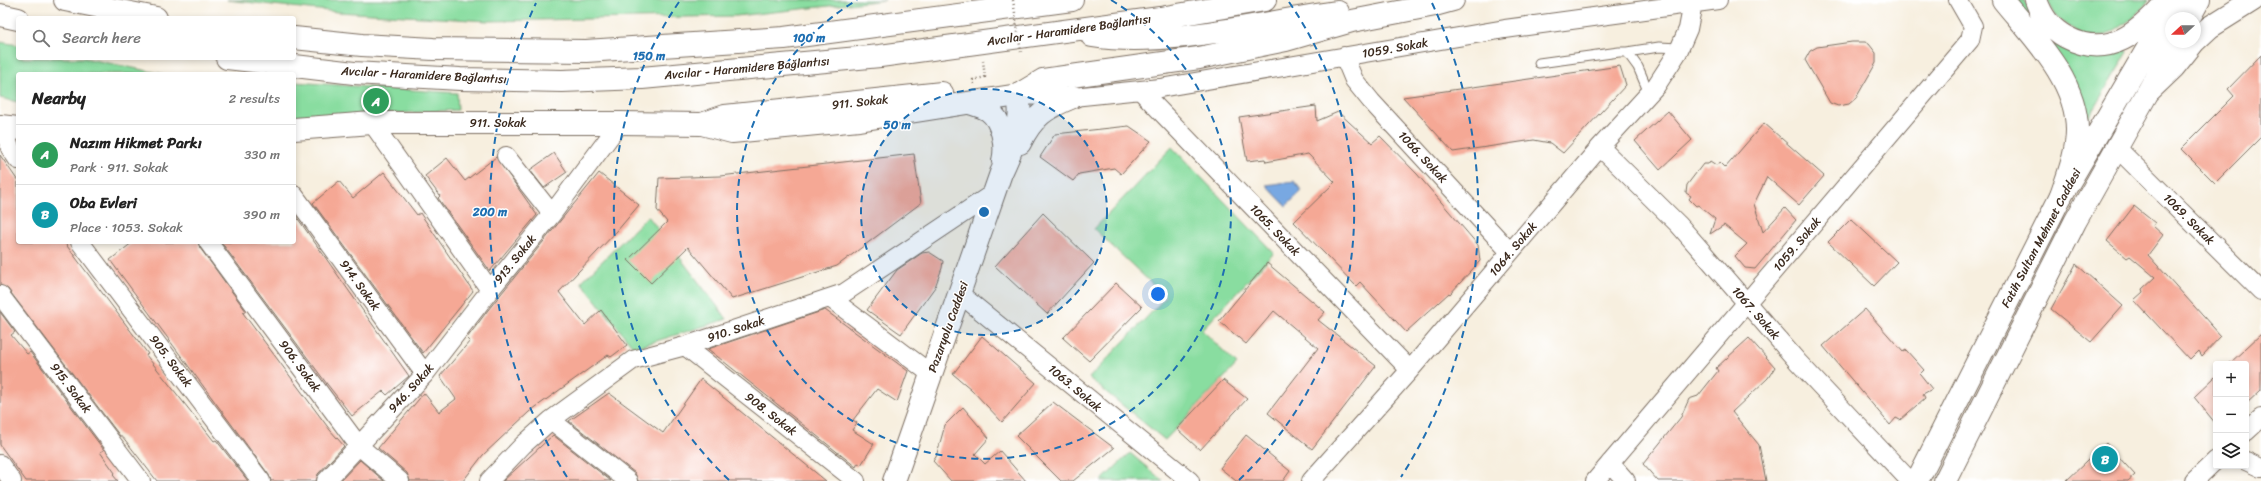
<!DOCTYPE html>
<meta charset="utf-8">
<style>
body{margin:0;font-family:Sriracha,sans-serif;background:#f6f6f6;color:#222}
.controls{position:absolute;right:12px;bottom:12px;display:grid;overflow:hidden;border-radius:4px;box-shadow:0 2px 6px #0003}
.controls button{width:36px;height:36px;display:grid;place-items:center;padding:0;border:0;border-bottom:1px solid #e0e0e0;background:#fff;color:#222;font:20px sans-serif}
.compass{position:absolute;left:2165px;top:12px;width:36px;height:36px;border-radius:50%;background:#fff;box-shadow:0 2px 6px #0003;rotate:249deg}
.you{position:absolute;left:1158px;top:294px;width:14px;height:14px;margin:-10px;border:3px solid #fff;border-radius:50%;background:#1a73e8;box-shadow:0 0 0 6px #1a73e833}
.badge{display:grid;place-items:center;width:26px;height:26px;border-radius:50%;background:#1f6fb2;color:#fff;font-size:13px;font-weight:700}
.pin{position:absolute;translate:-50% -50%;border:2px solid #fff;box-shadow:0 1px 4px #0006}
.list{margin:0;padding:0;list-style:none}
h2{display:flex;justify-content:space-between;align-items:center;height:52px;margin:0;padding:0 16px;font-size:17px}
h2 small{font-size:13px;font-weight:400;color:#767676}
.list li{display:grid;grid-template-columns:26px 1fr auto;gap:12px;align-items:center;box-sizing:border-box;height:60px;padding:0 16px;border-top:1px solid #e0e0e0}
.list b{display:block;font-size:15px;white-space:nowrap}
.list p{margin:0;font-size:13px;white-space:nowrap;color:#767676}
.list em{font-size:13px;font-style:normal;color:#767676}
.icon{flex:none;width:22px;height:22px;fill:none;stroke:currentColor;stroke-width:2;stroke-linecap:round;stroke-linejoin:round}
.map{position:relative;flex:none;width:2261px;height:481px;overflow:hidden}
.search{position:absolute;background:#fff;box-shadow:0 2px 6px #0003;left:16px;top:16px;width:280px;height:44px;display:flex;align-items:center;gap:10px;box-sizing:border-box;padding:0 14px;border-radius:4px;color:#767676;font-size:15px}
.panel{position:absolute;background:#fff;box-shadow:0 2px 6px #0003;left:16px;top:72px;width:280px;height:172px;border-radius:4px}
.map>svg:first-child{display:block}
</style>
<div class="map">
<svg width="2261" height="481" viewBox="0 0 2261 481">
<rect width="100%" height="100%" fill="#fff"/>
<filter id="ink" filterUnits="userSpaceOnUse"><feTurbulence type="fractalNoise" baseFrequency=".025" numOctaves="2"/><feDisplacementMap in="SourceGraphic" scale="8" xChannelSelector="R" yChannelSelector="G"/><feConvolveMatrix kernelMatrix="1 2 1 2 8 2 1 2 1" color-interpolation-filters="sRGB"/></filter>
<filter id="wash" filterUnits="userSpaceOnUse"><feTurbulence type="fractalNoise" baseFrequency=".012" numOctaves="4" result="noise"/><feDisplacementMap in="SourceGraphic" scale="16" xChannelSelector="R" yChannelSelector="G"/><feGaussianBlur stdDeviation="0.9" result="paint"/><feColorMatrix in="noise" values="0 0 0 0 0 0 0 0 0 0 0 0 0 0 0 0 0 1.4 0 .05"/><feComposite in="paint" operator="in"/></filter>
<g filter="url(#wash)">
<rect width="100%" height="100%" fill="#f7efdf"/>
<path fill="#89dda0" stroke="#62845f" d="M227,0H885L736,16L488,21L338,12Z
M2010,0H2025C2041,49 2079,65 2126,49L2128,52L2088,118L2085,119Z
M2047,0H2149L2135,17L2107,35L2083,36L2057,18Z
M0,42L18,45V58H84L163,74H18V102L0,98Z
M294,82L457,93L458,110L294,119Z
M1172,147L1274,253L1202,330L1237,364L1165,440L1089,378L1166,297L1094,229Z
M648,216L727,319L634,348L581,282Z
M1130,453L1163,481H1101Z"/>
<path fill="#78a8e2" stroke="#5a6980" d="M1294,181L1302,191L1286,206L1266,185Z"/>
<g id="blocks">
<path fill="#f5a895" d="M1852,42H1865L1869,44L1876,53V63L1856,98L1849,104L1838,106L1830,103L1805,60L1810,51L1817,47Z
M2261,55V137L2215,183L2181,149L2234,96L2228,89Z
M1620,66L1626,85L1563,153L1550,143L1534,140L1453,152L1403,97Z
M1316,106L1317,121L1338,112L1372,143L1380,136L1417,174L1478,245L1480,261L1450,294L1449,293L1406,332L1360,282L1356,286L1294,222L1335,182L1308,154L1266,162L1265,159L1247,161L1239,117Z
M1668,111L1692,140L1660,170L1635,141Z
M1764,123L1824,176L1799,205L1767,177L1754,204L1763,232L1785,208L1796,220L1755,269L1745,268L1735,256L1747,244L1724,225L1710,234L1715,219L1698,205L1696,206L1689,199L1691,196L1686,193L1687,185L1703,164H1708L1710,161L1716,165L1720,163L1725,168Z
M1129,126L1151,141L1121,174L1114,168L1079,174L1073,181L1040,157L1055,134Z
M554,153L567,172L544,188L530,170Z
M914,154L921,203L837,266L732,299L688,247L651,283L628,260L667,222L657,210L659,178L720,176Z
M0,155L18,181V242H64L148,354L146,355L214,441L216,440L248,481H157L122,436H120L8,289L0,285Z
M496,157L537,215L490,271L438,198L440,196L425,176L447,158L465,181Z
M384,172L417,215L420,213L473,291L423,353L313,203L339,181L353,198Z
M599,173L639,205L617,231L559,292L585,325L601,310L627,345L611,357L608,355L529,412L483,455L463,481H410L407,473L378,448L424,393L439,412L456,399L440,376L470,341L467,338L488,310Z
M2134,206L2155,223L2153,226L2163,235L2148,255L2221,336L2202,356L2199,351L2190,360L2134,300L2143,292L2142,289L2155,277L2130,256L2127,258L2107,241Z
M1043,213L1094,263L1047,314L995,266Z
M296,216L409,376L387,395L383,391L352,416L327,384L221,242H294V218Z
M1851,219L1897,262L1874,286L1828,242Z
M133,242H198L200,248L246,311L243,313L330,430L344,446L318,474L316,481H271L269,475L110,260Z
M929,252L943,261L942,268L935,287L901,334L867,310L897,270L922,253Z
M1267,263L1325,312L1318,320L1376,366L1312,449L1268,413L1318,348L1274,311L1246,344L1219,321Z
M2076,264L2123,306L2091,342L2051,309Z
M1116,283L1142,307L1089,361L1063,338Z
M1865,309L1903,352L1906,350L1924,370L1920,374L1932,389L1923,394L1925,398L1900,420L1896,418L1890,425L1823,346Z
M825,310L908,371L897,402L877,389L853,420L857,423L852,430L874,444L861,465L858,463L856,467L708,349Z
M0,312L15,332L11,335L27,354L30,352L104,450L100,452L115,473L113,475L118,481H26L0,445Z
M2261,334V390L2246,404V364H2229Z
M982,336L1036,383L1002,422L971,389L953,374Z
M1749,338L1775,367L1768,378L1732,412L1759,445L1766,481H1658L1643,464L1681,417L1689,399L1698,396L1718,371L1716,368Z
M2216,376V424L2194,397Z
M701,379L729,402L826,481H638L635,473L569,421L609,393L663,433Z
M1223,380L1247,399L1200,450L1177,429Z
M1053,402L1114,448L1073,481H1061L1016,436Z
M963,407L989,438L975,454L985,464L1000,451L1026,481H951L933,461L936,457L945,425Z
M553,435L611,481H503Z
M1246,435L1290,471L1283,481H1236L1220,468Z
M2106,443L2135,475L2128,481H2066Z
M360,460L384,481H340Z"/>
</g>
</g>
<g filter="url(#ink)">
<use href="#blocks" fill-opacity="0" stroke="#7d6f62" stroke-width="1"/>
<g fill="none" stroke-linecap="round" stroke-linejoin="round">
<defs>
<path id="service" d="M1627,52L1659,47L1679,48
M1539,63L1619,52H1627L1638,67L1649,93"/>
<path id="minor" d="M1344,56L1354,80L1371,101L1510,252
M1140,90L1410,370
M1018,95L1073,97L1160,88L1505,29L1718,0
M372,123L490,290L552,214L620,123
M3,126L10,148L18,160
M1600,147L1679,225L1798,362L1910,481
M2117,148L2261,291
M506,156L552,214
M294,195L425,374
M80,242L261,481
M208,242L359,446L400,481
M960,294L1190,481
M0,295L141,481
M830,298L931,374
M685,346L856,481
M551,420L628,481
M2246,432L2261,418
M2246,461L2261,468
M1610,463L1626,481
M0,464L12,481
M326,481L425,374L490,290
M489,481L523,445L551,420L633,360L685,346L844,293L995,192
M1311,481L1410,370L1600,147L1656,86L1678,52L1688,29L1693,3
M1595,481L1970,40L1973,26L1958,0
M2194,481L2216,460"/>
<path id="tertiary" d="M702,124L725,116L942,93
M0,126L18,128
M294,129L372,123H620L702,124L732,132L859,120L1018,95"/>
<path id="secondary" d="M2189,18L2199,0
M970,103C976,105 983,107 988,110C1002,120 1007,145 1003,161
M1020,143C1033,116 1046,108 1073,97
M894,481L1001,173C1013,147 1024,125 1018,95
M1917,481L2061,196L2176,0
M1945,481L2075,222L2176,42"/>
<path id="trunk" d="M65,0L156,18
M2003,0C2033,37 2077,80 2077,130C2077,153 2068,175 2061,196
M2036,0C2042,17 2050,28 2066,37C2109,60 2140,32 2168,0
M0,15L18,19
M1092,36C1168,48 1261,22 1338,12
M294,38L362,45L433,49L586,51L784,38L1072,0
M2195,41L2210,27L2253,0
M227,58L354,73L460,79L562,81L642,78L880,56L1160,18L1265,0
M2150,90L2174,67L2194,42
M1018,95L1043,80L1199,58L1286,40L1352,21L1435,5L1453,0"/>
</defs>
<use href="#service" stroke="#7d6f62" stroke-width="11"/>
<use href="#minor" stroke="#7d6f62" stroke-width="20"/>
<use href="#tertiary" stroke="#7d6f62" stroke-width="24"/>
<use href="#secondary" stroke="#7d6f62" stroke-width="24"/>
<use href="#trunk" stroke="#7d6f62" stroke-width="24"/>
<path stroke="#7d6f62" stroke-width="2.5" stroke-dasharray="1 3" stroke-linecap="butt" d="M974,84L973,80L985,77L983,61"/>
<use href="#service" stroke="#fff" stroke-width="9"/>
<use href="#minor" stroke="#fff" stroke-width="18"/>
<use href="#tertiary" stroke="#fff" stroke-width="22"/>
<use href="#secondary" stroke="#fff" stroke-width="22"/>
<use href="#trunk" stroke="#fff" stroke-width="22"/>
<path stroke="#7d6f62" stroke-width="2.5" stroke-dasharray="1 3" stroke-linecap="butt" d="M1013,0L1021,52"/>
</g>
</g>
<circle cx="984" cy="212" r="123" fill="#1f6fb2" fill-opacity=".12"/>
<g fill="none" stroke="#1f6fb2" stroke-width="2" stroke-dasharray="7 5">
<circle cx="984" cy="212" r="123"/>
<path d="M1111 0A247 247 0 1 1 857 0"/>
<path d="M729 480A370 370 0 0 1 679 2M1289 2A370 370 0 0 1 1239 480"/>
<path d="M567 477A494 494 0 0 1 536 3M1432 3A494 494 0 0 1 1401 477"/>
</g>
<g text-anchor="middle" stroke-width="3" stroke-linejoin="round" paint-order="stroke">
<g font-size="12" fill="#3b2a1e" stroke="#fff">
<text transform="translate(1069 30) rotate(-8)" y="4">Avcılar - Haramidere Bağlantısı</text>
<text transform="translate(1395 48) rotate(-10)" y="4">1059. Sokak</text>
<text transform="translate(747 68) rotate(-5)" y="4">Avcılar - Haramidere Bağlantısı</text>
<text transform="translate(424 75) rotate(3)" y="4">Avcılar - Haramidere Bağlantısı</text>
<text transform="translate(860 102) rotate(-6)" y="4">911. Sokak</text>
<text x="498" y="127">911. Sokak</text>
<text transform="translate(1423 157) rotate(47)" y="4">1066. Sokak</text>
<text transform="translate(2189 219) rotate(45)" y="4">1069. Sokak</text>
<text transform="translate(1275 230) rotate(46)" y="4">1065. Sokak</text>
<text transform="translate(2041 238) rotate(-62)" y="4">Fatih Sultan Mehmet Caddesi</text>
<text transform="translate(1797 244) rotate(-50)" y="4">1059. Sokak</text>
<text transform="translate(1513 249) rotate(-50)" y="4">1064. Sokak</text>
<text transform="translate(515 259) rotate(-51)" y="4">913. Sokak</text>
<text transform="translate(360 285) rotate(54)" y="4">914. Sokak</text>
<text transform="translate(1756 313) rotate(49)" y="4">1067. Sokak</text>
<text transform="translate(948 327) rotate(-70)" y="4">Pazaryolu Caddesi</text>
<text transform="translate(736 329) rotate(-18)" y="4">910. Sokak</text>
<text transform="translate(171 361) rotate(53)" y="4">905. Sokak</text>
<text transform="translate(300 366) rotate(54)" y="4">906. Sokak</text>
<text transform="translate(71 388) rotate(53)" y="4">915. Sokak</text>
<text transform="translate(411 388) rotate(-48)" y="4">946. Sokak</text>
<text transform="translate(1075 388) rotate(40)" y="4">1063. Sokak</text>
<text transform="translate(771 414) rotate(38)" y="4">908. Sokak</text>
</g>
</g>
<circle cx="984" cy="212" r="6" fill="#1f6fb2" stroke="#fff" stroke-width="2"/>
<g font-size="12" text-anchor="middle" font-weight="bold" fill="#1f6fb2" stroke="#fff" stroke-width="3" stroke-linejoin="round" paint-order="stroke">
<text x="809" y="42">100 m</text>
<text x="649" y="60">150 m</text>
<text x="897" y="129">50 m</text>
<text x="490" y="216">200 m</text>
</g>
</svg>
<div class="controls">
<button>+</button>
<button>−</button>
<button><svg class="icon" aria-label="layers" viewBox="0 0 24 24"><path d="M12 4l9 5-9 5-9-5zM3 14l9 5 9-5"/></svg></button>
</div>
<svg class="compass" viewBox="-18 -18 36 36"><path d="M0-13l5 13h-10z" fill="#e53935"/><path d="M0 13l5-13h-10z" fill="#767676"/></svg>
<div class="you"></div>
<div class="pin badge" style="left:376px;top:101px;background:#2e9e5b">A</div>
<div class="pin badge" style="left:2105px;top:459px;background:#0f9aa8">B</div>
<div class="search"><svg class="icon" aria-label="search" viewBox="0 0 24 24"><circle cx="10" cy="10" r="6"/><path d="M15 15l6 6"/></svg>Search here</div>
<section class="panel">
<h2>Nearby<small>2 results</small></h2>
<ul class="list">
<li><span class="badge" style="background:#2e9e5b">A</span><div><b>Nazım Hikmet Parkı</b><p>Park · 911. Sokak</p></div><em>330 m</em></li>
<li><span class="badge" style="background:#0f9aa8">B</span><div><b>Oba Evleri</b><p>Place · 1053. Sokak</p></div><em>390 m</em></li>
</ul>
</section>
</div>
